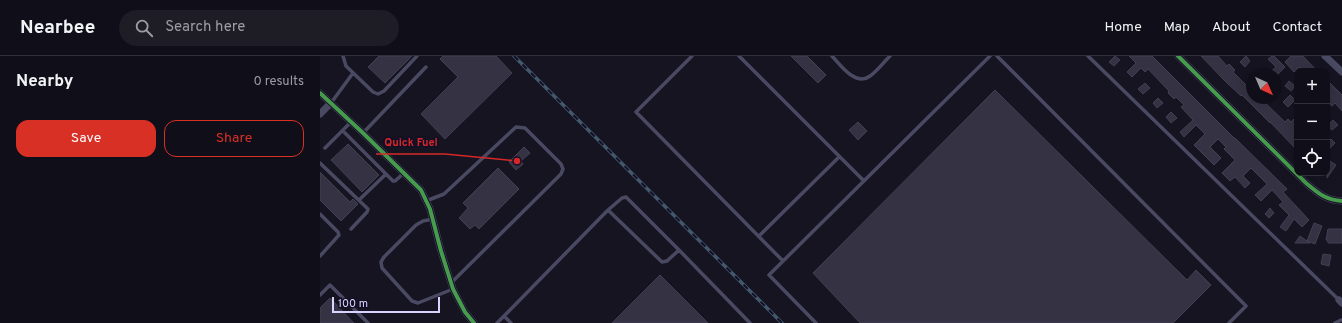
<!DOCTYPE html>
<meta charset="utf-8">
<style>
body{margin:0;font-family:Overpass,sans-serif;background:#1e1d26;color:#f1f3f6}
.controls{position:absolute;right:12px;top:12px;display:grid;overflow:hidden;border-radius:8px;box-shadow:0 4px 16px #0002}
.controls button{width:36px;height:36px;display:grid;place-items:center;padding:0;border:0;border-bottom:1px solid #302f38;background:#100f19;color:#f1f3f6;font:20px sans-serif}
.compass{position:absolute;left:926px;top:12px;width:36px;height:36px;border-radius:50%;background:#100f19;box-shadow:0 4px 16px #0002;rotate:136deg}
.scale{position:absolute;left:12px;bottom:10px;width:108px;box-sizing:border-box;padding-left:4px;border:2px solid #d9d4ff;border-top:0;font-size:11px;line-height:14px;white-space:nowrap;color:#d9d4ff;-webkit-text-stroke:3px #130f26;paint-order:stroke}
.list{margin:0;padding:0;list-style:none}
h2{display:flex;justify-content:space-between;align-items:center;height:52px;margin:0;padding:0 16px;font-size:17px}
h2 small{font-size:13px;font-weight:400;color:#9c9ca2}
.actions{display:flex;gap:8px;padding:12px 16px}
.actions a{flex:1;padding:9px 0;border:1px solid #d93025;border-radius:12px;text-align:center;font-size:14px;color:#d93025}
.actions .main{background:#d93025;color:#fff}
.icon{flex:none;width:22px;height:22px;fill:none;stroke:currentColor;stroke-width:2;stroke-linecap:round;stroke-linejoin:round}
.map{position:relative;flex:none;width:1022px;height:267px;overflow:hidden}
header{display:flex;align-items:center;gap:24px;box-sizing:border-box;height:56px;padding:0 20px;background:#100f19;border-bottom:1px solid #302f38}
header strong{font-size:19px}
nav{display:flex;gap:22px;margin-inline-start:auto;font-size:14px}
.search{width:280px;height:36px;background:#1e1d26;display:flex;align-items:center;gap:10px;box-sizing:border-box;padding:0 14px;border-radius:22px;color:#9c9ca2;font-size:15px}
main{display:flex}
aside{flex:1;background:#100f19}
.map>svg:first-child{display:block}
</style>
<header>
<strong>Nearbee</strong>
<div class="search"><svg class="icon" aria-label="search" viewBox="0 0 24 24"><circle cx="10" cy="10" r="6"/><path d="M15 15l6 6"/></svg>Search here</div>
<nav><a>Home</a><a>Map</a><a>About</a><a>Contact</a></nav>
</header>
<main>
<aside>
<h2>Nearby<small>0 results</small></h2>
<ul class="list">
</ul>
<div class="actions"><a class="main">Save</a><a>Share</a></div>
</aside>
<div class="map">
<svg width="1022" height="267" viewBox="0 0 1022 267">
<rect width="100%" height="100%" fill="#161421"/>
<path fill="#343243" stroke="#433f54" d="M59,0H92L65,27L48,11Z
M123,0H176L192,17L125,83L101,58L138,21L120,3Z
M471,0H487L506,19L498,27Z
M795,0L800,4L794,10L789,6Z
M809,0H832L914,82H915L967,133L963,136L989,164L982,171L974,163L966,175L960,171L969,159L959,149L963,146L952,134L941,145L935,139L947,128L931,112L923,120L930,127L925,132L915,121L910,125L902,117L915,104L904,93L906,91L898,83L890,91L901,102L894,109L874,89L885,78L876,69L864,81L860,76L873,64L861,51L864,49L856,41L854,43L848,37L849,35L828,13L825,16L821,12L812,21L807,16L816,7Z
M881,0H898L907,10L909,8L915,14L913,16L932,35V42H940L965,66L968,63L971,66L977,60V94L950,66V67L922,39L921,40L905,25Z
M926,0L930,5L925,11L920,6Z
M952,0H954L965,11L958,18H948L956,11L948,3Z
M971,0H983L997,15H983L979,11L974,16L965,6Z
M1007,24L1022,39V55L1015,47L1012,50L1007,46Z
M969,25L975,30L971,35L965,30Z
M825,27L830,32L823,38L818,33Z
M675,34L867,224L876,214L891,229L853,267H540L493,217Z
M970,39L975,44L968,51L963,46Z
M838,42L843,47L837,52L833,47Z
M851,56L857,62L851,67L846,61Z
M1013,64L1018,69L1012,74L1007,70Z
M538,66L547,75L538,84L529,74Z
M1011,83L1015,87L1007,95V86Z
M28,88L59,119L42,136L11,104Z
M204,91L210,97L201,105L203,108L196,114L189,106Z
M1007,103L1016,109L1007,122Z
M178,112L199,133L159,173L155,169L150,173L139,162L148,152L143,147Z
M0,116L30,146L33,143L38,148L21,165L0,144Z
M950,152L954,157L949,162L945,158Z
M994,167L1002,170L995,188L987,185Z
M1008,173H1022V187H1008V185L1006,184Z
M980,180L990,187H975Z
M1003,198L1011,199L1009,210L1001,208Z
M340,219L388,267H292Z
M10,242L34,267H0V252Z"/>
<g fill="none" stroke-linecap="round" stroke-linejoin="round">
<path stroke="#4a4962" stroke-width="3.5" d="M23,0L26,10L53,36L58,38L64,35L97,0
M372,0L316,56L463,205
M419,0L544,125
M512,0C520,9 536,31 550,20C557,15 563,7 570,0
M677,0L926,250L909,267
M768,0L1019,244
M11,47L33,17
M23,75L66,118L39,144
M43,77L106,11
M5,92L31,66
M0,107L48,153L47,156L31,173
M66,118L73,125H75L84,117
M106,145L124,138L196,71L205,72L241,108L243,113L241,118L131,227
M0,158L18,176L19,179L0,200
M113,163L103,165L96,169L64,201L61,206L62,212L92,245L98,247L133,233
M439,180L519,101
M359,194L430,267
M0,239L10,229L48,267
M177,267L184,260
M191,267L184,260L288,154L302,142L306,141L359,194L347,205L342,206L288,154
M496,267L449,219L670,0
M1015,267L1021,264H1022"/>
<path stroke="#4a4962" stroke-width="7" d="M858,0L986,127C998,137 1005,144 1022,145
M1005,0L1022,16
M0,37L43,77L101,134L110,153L121,195L133,233L145,256L154,267
M0,58L11,47
M1019,244L1022,247"/>
<defs>
<path id="rail" d="M194,0L462,267"/>
</defs>
<use href="#rail" stroke="#43596b" stroke-width="3.5"/>
<use href="#rail" stroke="#130f26" stroke-width="2" stroke-dasharray="6" stroke-linecap="butt"/>
<defs>
<path id="cycleway" d="M858,0L986,127C998,137 1005,144 1022,145
M0,37L43,77L101,134L110,153L121,195L133,233L145,256L154,267"/>
</defs>
<use href="#cycleway" stroke="#130f26" stroke-width="6"/>
<use href="#cycleway" stroke="#469c4c" stroke-width="4"/>
</g>
<path fill="none" stroke="#d62828" stroke-width="1.5" d="M197 105L125 98H56"/>
<circle fill="#d62828" stroke="#130f26" stroke-width="1.5" cx="197" cy="105" r="4"/>
<g font-size="11" text-anchor="middle" font-weight="bold" fill="#d62828" stroke="#130f26" stroke-width="3.5" stroke-linejoin="round" paint-order="stroke">
<text x="91" y="90">Quick Fuel</text>
</g>
</svg>
<div class="controls">
<button>+</button>
<button>−</button>
<button><svg class="icon" aria-label="locate" viewBox="0 0 24 24"><circle cx="12" cy="12" r="6"/><path d="M12 2v4M12 18v4M2 12h4M18 12h4"/></svg></button>
</div>
<svg class="compass" viewBox="-18 -18 36 36"><path d="M0-13l5 13h-10z" fill="#e53935"/><path d="M0 13l5-13h-10z" fill="#9c9ca2"/></svg>
<div class="scale">100 m</div>
</div>
</main>
